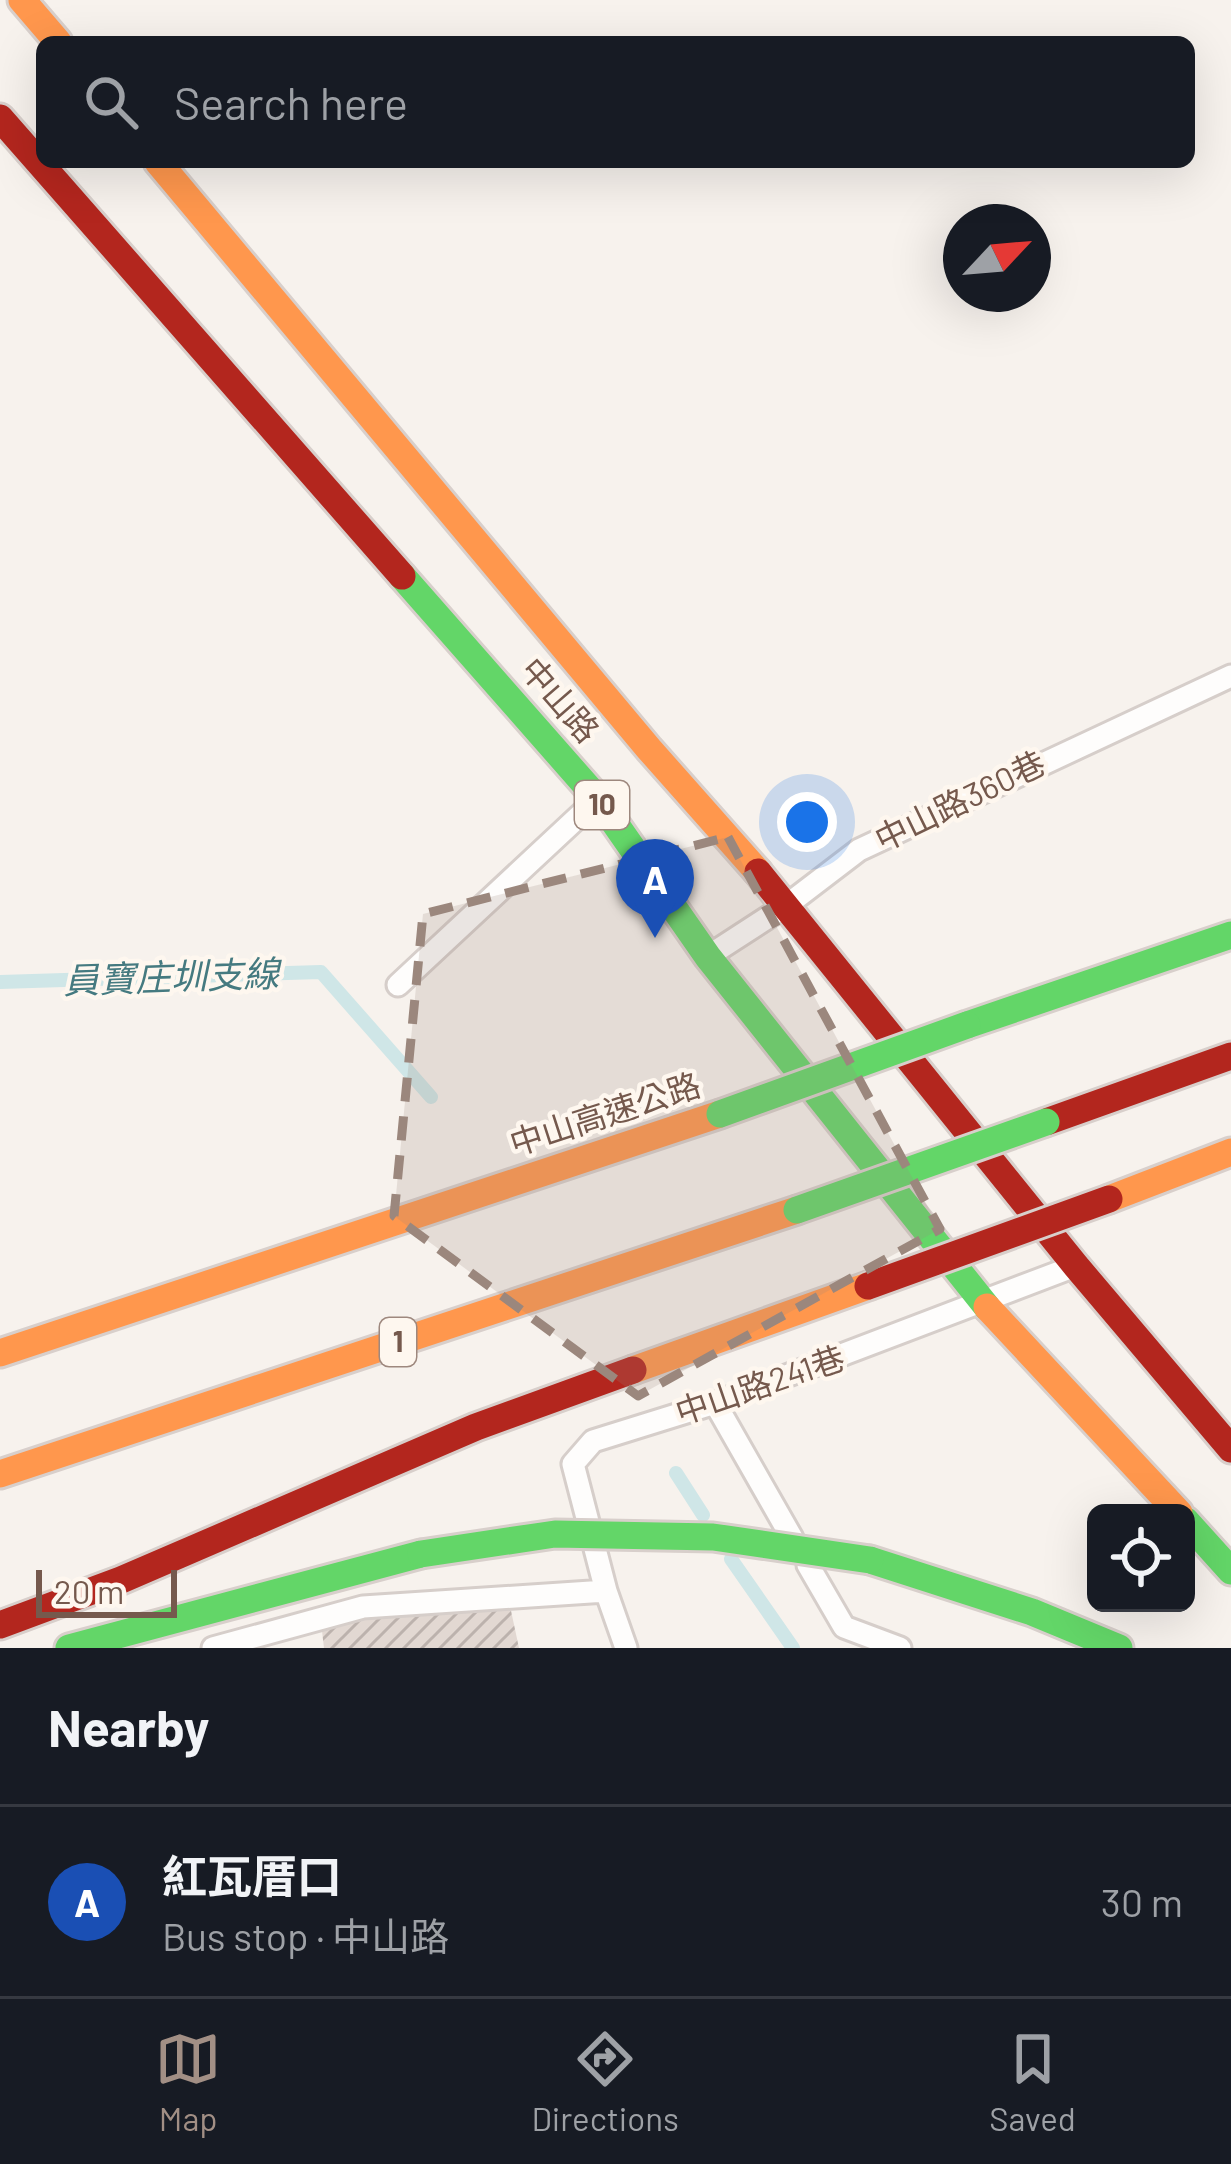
<!DOCTYPE html>
<meta charset="utf-8">
<style>
body{margin:0;font-family:Barlow,"Noto Sans TC",sans-serif;background:#20242c;color:#f1f3f6}
.controls{position:absolute;right:36px;bottom:36px;display:grid;overflow:hidden;border-radius:18px;box-shadow:0 12px 48px #0002}
.controls button{width:108px;height:108px;display:grid;place-items:center;padding:0;border:0;border-bottom:3px solid #363941;background:#171b24;color:#f1f3f6;font:60px sans-serif}
.compass{position:absolute;left:943px;top:204px;width:108px;height:108px;border-radius:50%;background:#171b24;box-shadow:0 12px 48px #0002;rotate:64deg}
.scale{position:absolute;left:36px;bottom:30px;width:141px;box-sizing:border-box;padding-left:12px;border:6px solid #75594d;border-top:0;font-size:33px;line-height:42px;white-space:nowrap;color:#75594d;-webkit-text-stroke:9px #fef7ef;paint-order:stroke}
.you{position:absolute;left:807px;top:822px;width:42px;height:42px;margin:-30px;border:9px solid #fff;border-radius:50%;background:#1a73e8;box-shadow:0 0 0 18px #1a73e833}
.badge{display:grid;place-items:center;width:78px;height:78px;border-radius:50%;background:#a28f85;color:#fff;font-size:39px;font-weight:700}
.pin{position:absolute;translate:-50% -99px;filter:drop-shadow(0 3px 6px #0008)}
.pin::after{content:'';position:absolute;top:63px;width:42px;height:36px;background:inherit;clip-path:polygon(0 0,100% 0,50% 100%)}
.list{margin:0;padding:0;list-style:none}
h2{display:flex;justify-content:space-between;align-items:center;height:156px;margin:0;padding:0 48px;font-size:51px}
h2 small{font-size:39px;font-weight:400;color:#9ea1a6}
.list li{display:grid;grid-template-columns:78px 1fr auto;gap:36px;align-items:center;box-sizing:border-box;height:192px;padding:0 48px;border-top:3px solid #363941}
.list b{display:block;font-size:45px;white-space:nowrap}
.list p{margin:0;font-size:39px;white-space:nowrap;color:#9ea1a6}
.list em{font-size:39px;font-style:normal;color:#9ea1a6}
.icon{flex:none;width:66px;height:66px;fill:none;stroke:currentColor;stroke-width:2;stroke-linecap:round;stroke-linejoin:round}
.map{position:relative;flex:none;width:1231px;height:1648px;overflow:hidden}
.search{position:absolute;background:#171b24;box-shadow:0 12px 48px #0002;left:36px;right:36px;top:36px;height:132px;display:flex;align-items:center;gap:30px;box-sizing:border-box;padding:0 42px;border-radius:18px;color:#9ea1a6;font-size:45px}
.sheet{height:348px;background:#171b24}
nav{display:flex;justify-content:space-around;align-items:center;box-sizing:border-box;height:168px;border-top:3px solid #363941;background:#171b24;font-size:33px;color:#9ea1a6}
nav a{display:grid;justify-items:center;gap:6px}
nav .on{color:#a28f85}
.map>svg:first-child{display:block}
</style>
<div class="map">
<svg width="1231" height="1648" viewBox="0 0 1231 1648">
<defs>
<pattern id="building-hatch" width="6" height="6" patternUnits="userSpaceOnUse" patternTransform="scale(3)"><rect width="6" height="6" fill="#e2d8d2"/><path d="M-1 1l2-2M0 6l6-6M5 7l2-2" fill="none" stroke="#bcb2ad"/></pattern>
</defs>
<rect width="100%" height="100%" fill="#f7f2ed"/>
<g fill="none" stroke-linecap="round" stroke-linejoin="round">
<path stroke="#cfe6e7" stroke-width="14" d="M0,982L321,972L431,1097
M676,1473L703,1515
M731,1559L793,1648"/>
</g>
<path fill="url(#building-hatch)" d="M510,1606L519,1648H324L322,1631L413,1607Z"/>
<g fill="none" stroke-linecap="round" stroke-linejoin="round">
<defs>
<path id="lane" d="M713,953L787,905L859,850L1231,676
M398,985L591,805
M715,1403L792,1538
M808,1565L844,1627L900,1648
M213,1648L363,1607L606,1591
M626,1648L606,1591L573,1464L593,1441L715,1403L1070,1268"/>
<path id="fast" d="M402,576L598,799L708,957L987,1307
M967,1025L1231,935
M1186,1521L1231,1571
M870,1560L1032,1612L1119,1648
M69,1648L421,1554"/>
<path id="slow" d="M22,0L58,42
M158,162L649,749L758,872
M1109,1199L1231,1152
M987,1307L1179,1513
M0,1353L720,1114
M633,1370L868,1286
M0,1474L797,1210"/>
<path id="jam" d="M0,118L402,576
M758,872L1076,1266L1231,1449
M1046,1122L1231,1056
M0,1625L121,1580L476,1427L633,1370"/>
</defs>
<use href="#lane" stroke="#d6ceca" stroke-width="27"/>
<use href="#fast" stroke="#d8cfcb" stroke-width="33"/>
<use href="#slow" stroke="#d8cfcb" stroke-width="33"/>
<use href="#jam" stroke="#d8cfcb" stroke-width="33"/>
<use href="#lane" stroke="#fefdfc" stroke-width="21"/>
<use href="#fast" stroke="#63d668" stroke-width="27"/>
<use href="#slow" stroke="#ff974d" stroke-width="27"/>
<use href="#jam" stroke="#b3261e" stroke-width="27"/>
<defs>
<path id="fast-bridge" d="M720,1114L967,1025
M797,1210L1046,1122
M421,1554L555,1534L713,1537L870,1560"/>
<path id="jam-bridge" d="M868,1286L1109,1199"/>
</defs>
<use href="#fast-bridge" stroke="#d8cfcb" stroke-width="33" stroke-linecap="butt"/>
<use href="#jam-bridge" stroke="#d8cfcb" stroke-width="33" stroke-linecap="butt"/>
<use href="#fast-bridge" stroke="#63d668" stroke-width="27"/>
<use href="#jam-bridge" stroke="#b3261e" stroke-width="27"/>
</g>
<path fill="#9b877d" fill-opacity="0.2" stroke="#9b877d" stroke-width="9" stroke-dasharray="24 15" stroke-linejoin="round" d="M728,837L940,1229L638,1396L394,1216L423,914Z"/>
<g text-anchor="middle" stroke-width="9" stroke-linejoin="round" paint-order="stroke">
<g fill="#fef7ef" stroke="#9e887e" stroke-width="3">
<rect x="575" y="781" width="54" height="48" rx="9"/>
<rect x="380" y="1318" width="36" height="48" rx="9"/>
</g>
<g font-size="30" font-weight="bold" fill="#75594d">
<text x="602" y="815">10</text>
<text x="398" y="1352">1</text>
</g>
<g font-size="33" fill="#75594d" stroke="#fef7ef">
<text transform="translate(560 700) rotate(49)" y="12">中山路</text>
<text transform="translate(960 801) rotate(-26)" y="12">中山路360巷</text>
<text transform="translate(605 1114) rotate(-18)" y="12">中山高速公路</text>
<text transform="translate(760 1385) rotate(-19)" y="12">中山路241巷</text>
</g>
<g font-size="36" font-style="italic" fill="#457a80" stroke="#fef7ef">
<text transform="translate(171 977) rotate(-2)" y="13">員寶庄圳支線</text>
</g>
</g>
</svg>
<div class="controls">
<button><svg class="icon" aria-label="locate" viewBox="0 0 24 24"><circle cx="12" cy="12" r="6"/><path d="M12 2v4M12 18v4M2 12h4M18 12h4"/></svg></button>
</div>
<svg class="compass" viewBox="-18 -18 36 36"><path d="M0-13l5 13h-10z" fill="#e53935"/><path d="M0 13l5-13h-10z" fill="#9ea1a6"/></svg>
<div class="scale">20 m</div>
<div class="you"></div>
<div class="pin badge" style="left:655px;top:938px;background:#1a4fb4">A</div>
<div class="search"><svg class="icon" aria-label="search" viewBox="0 0 24 24"><circle cx="10" cy="10" r="6"/><path d="M15 15l6 6"/></svg>Search here</div>
</div>
<section class="sheet">
<h2>Nearby<small></small></h2>
<ul class="list">
<li><span class="badge" style="background:#1a4fb4">A</span><div><b>紅瓦厝口</b><p>Bus stop · 中山路</p></div><em>30 m</em></li>
</ul>
</section>
<nav>
<a class="on"><svg class="icon" aria-label="map" viewBox="0 0 24 24"><path d="M3 6l6-2 6 2 6-2v14l-6 2-6-2-6 2zM9 4v14M15 6v14"/></svg>Map</a>
<a><svg class="icon" aria-label="directions" viewBox="0 0 24 24"><path d="M12 3l9 9-9 9-9-9zM9 14v-3h6M13 9l2 2-2 2"/></svg>Directions</a>
<a><svg class="icon" aria-label="saved" viewBox="0 0 24 24"><path d="M7 4h10v16l-5-4-5 4z"/></svg>Saved</a>
</nav>
